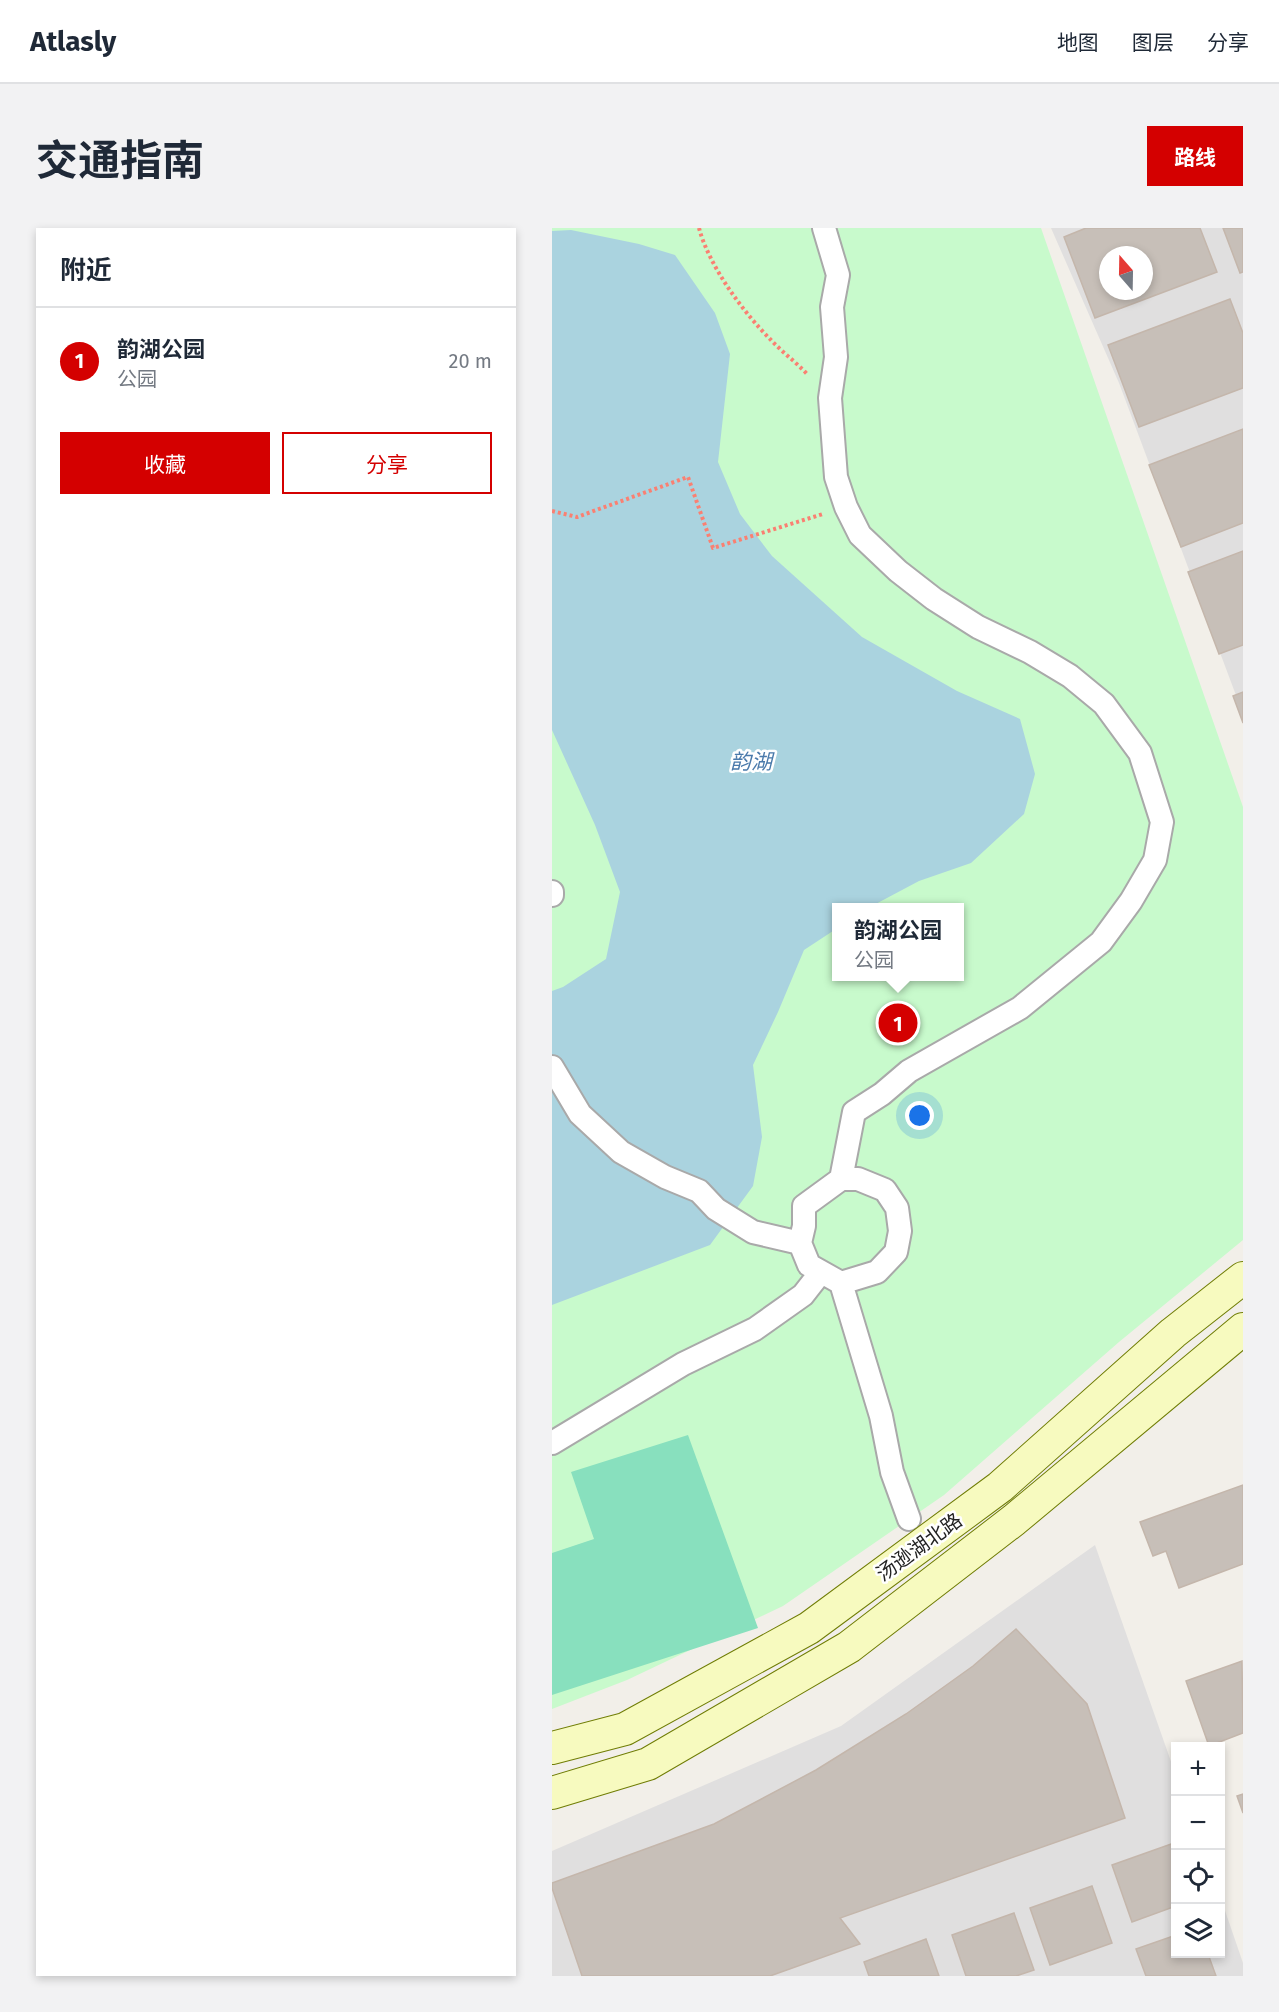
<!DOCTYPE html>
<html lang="zh">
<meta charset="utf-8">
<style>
body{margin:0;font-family:"Fira Sans","Noto Sans SC",sans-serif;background:#f2f2f3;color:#1f2937}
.controls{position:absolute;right:18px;bottom:18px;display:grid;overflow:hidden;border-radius:0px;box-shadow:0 3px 9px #0003}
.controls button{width:54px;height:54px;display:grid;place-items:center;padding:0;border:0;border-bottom:2px solid #e0e1e3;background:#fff;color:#1f2937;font:30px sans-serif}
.compass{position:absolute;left:547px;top:18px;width:54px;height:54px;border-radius:50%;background:#fff;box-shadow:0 3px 9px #0003;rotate:340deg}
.you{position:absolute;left:368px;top:888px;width:21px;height:21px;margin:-15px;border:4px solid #fff;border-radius:50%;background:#1a73e8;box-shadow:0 0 0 9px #1a73e833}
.badge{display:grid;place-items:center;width:39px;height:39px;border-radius:50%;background:#d40000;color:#fff;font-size:20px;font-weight:700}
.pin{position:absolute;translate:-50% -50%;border:3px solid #fff;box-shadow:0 2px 6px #0006}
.popup{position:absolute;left:280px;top:675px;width:132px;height:78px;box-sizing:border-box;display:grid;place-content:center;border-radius:0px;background:#fff;filter:drop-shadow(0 2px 4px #0005);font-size:20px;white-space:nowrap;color:#747a83}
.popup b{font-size:22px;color:#1f2937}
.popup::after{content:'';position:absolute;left:50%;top:100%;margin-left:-12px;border:12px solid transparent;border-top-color:#fff}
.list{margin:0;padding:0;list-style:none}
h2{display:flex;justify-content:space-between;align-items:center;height:78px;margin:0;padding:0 24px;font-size:26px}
h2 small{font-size:20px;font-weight:400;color:#747a83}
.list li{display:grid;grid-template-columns:39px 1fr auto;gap:18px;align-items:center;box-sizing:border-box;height:108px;padding:0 24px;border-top:2px solid #e0e1e3}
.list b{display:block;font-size:22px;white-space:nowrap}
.list p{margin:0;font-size:20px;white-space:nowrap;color:#747a83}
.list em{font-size:20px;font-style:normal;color:#747a83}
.actions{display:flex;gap:12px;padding:18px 24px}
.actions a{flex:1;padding:14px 0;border:2px solid #d40000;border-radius:0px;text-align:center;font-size:21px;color:#d40000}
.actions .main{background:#d40000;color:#fff}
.icon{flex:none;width:33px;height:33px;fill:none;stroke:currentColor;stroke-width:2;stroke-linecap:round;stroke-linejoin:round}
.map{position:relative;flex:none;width:691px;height:1748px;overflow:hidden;border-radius:0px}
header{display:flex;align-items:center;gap:36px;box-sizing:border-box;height:84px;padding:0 30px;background:#fff;border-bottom:2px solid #e0e1e3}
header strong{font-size:28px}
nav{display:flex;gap:33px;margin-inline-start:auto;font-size:21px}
.intro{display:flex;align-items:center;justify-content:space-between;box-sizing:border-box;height:144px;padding:0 36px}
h1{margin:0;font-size:42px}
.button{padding:15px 27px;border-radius:0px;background:#d40000;color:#fff;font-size:21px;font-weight:700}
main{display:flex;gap:36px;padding:0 36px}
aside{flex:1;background:#fff;border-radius:0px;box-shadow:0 3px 9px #0003}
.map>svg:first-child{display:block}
</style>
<header>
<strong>Atlasly</strong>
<nav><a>地图</a><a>图层</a><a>分享</a></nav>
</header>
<div class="intro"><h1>交通指南</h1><a class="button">路线</a></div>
<main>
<aside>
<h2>附近<small></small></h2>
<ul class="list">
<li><span class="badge">1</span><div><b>韵湖公园</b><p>公园</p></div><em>20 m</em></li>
</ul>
<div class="actions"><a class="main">收藏</a><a>分享</a></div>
</aside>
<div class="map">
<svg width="691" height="1748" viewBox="0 0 691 1748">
<rect width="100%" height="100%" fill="#f2efe9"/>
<path fill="#e0dfdf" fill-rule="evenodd" d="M499,0H691V486L567,155ZM556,27H592V63H556Z
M543,1317L623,1545L624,1726H668L669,1671L691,1735V1748H0V1623L289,1498Z"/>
<path fill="#c8facc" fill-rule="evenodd" d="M0,0H489L691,579V1012L567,1114L392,1267L231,1378L75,1452L0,1481ZM284,680H407V748H284Z"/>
<path fill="#88e0be" d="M136,1207L206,1400L0,1467V1325L42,1311L19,1244Z"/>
<path fill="#aad3df" d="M19,2L87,16L123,27L163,85L178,126L166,234L188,286L220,328L310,409L405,463L468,491L483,546L472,586L419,635L367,653L318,679L284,680V701L252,722L226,784L201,837L210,909L201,958L158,1017L0,1077V763L11,759L54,731L68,664L43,597L0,502V3Z"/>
<path fill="#c7bfb8" stroke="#c4b6ab" stroke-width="1.5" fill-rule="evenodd" d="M534,0H648L665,44L543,90L512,9ZM556,27H592V63H556Z
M671,0H691V44L688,45Z
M678,71L691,105V160L587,199L556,117Z
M691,201V295L629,319L597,237Z
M691,323V417L667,426L636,344Z
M691,464V495L681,468Z
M691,1257V1336L627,1360L614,1323L601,1328L588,1294Z
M464,1401L535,1476L573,1590L288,1690L308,1716L218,1748H30L0,1660V1655L162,1596L264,1542L354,1486L421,1438Z
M690,1433L691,1505L657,1518L634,1453Z
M691,1566V1585L685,1568Z
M622,1615L624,1621V1678L580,1694L560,1637Z
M540,1658L560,1715L498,1737L478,1680Z
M462,1685L482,1742L464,1748H414L400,1707Z
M624,1707V1726H656L664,1748H594L584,1721Z
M374,1711L387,1748H317L312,1734Z"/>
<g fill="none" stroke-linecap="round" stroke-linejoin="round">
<defs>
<path id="street" d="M272,0L286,47L280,79L284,129L278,170L284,249L294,279L308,307L346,343L382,371L426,399L478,424L518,448L552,476L588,525L610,594L603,632L579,673L549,714L468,780L357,843L330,866L302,884L289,951H306L333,962L345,980L348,1003L344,1024L325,1044L289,1055
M0,664V667
M0,839L28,886L69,924L113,949L147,963L164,981L201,1004L248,1015L257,1037L289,1055L329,1188L340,1244L357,1291
M248,1015L252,998V978L289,951
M0,1215L131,1136L203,1101L251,1067L269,1044"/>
<path id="secondary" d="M0,1520L73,1501L257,1400L448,1259L621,1105L691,1050
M0,1565L96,1536L297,1419L462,1292L691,1101"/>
</defs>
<use href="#street" stroke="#a9a9a9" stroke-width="26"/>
<use href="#secondary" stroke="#707d05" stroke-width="34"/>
<path stroke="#fa8072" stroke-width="4" stroke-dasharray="3 3" stroke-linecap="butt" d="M147,0C157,38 191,84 219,112C230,124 244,134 256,147
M0,283L25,289L136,249L161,320L271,286"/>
<use href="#street" stroke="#fff" stroke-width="22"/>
<use href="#secondary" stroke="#f7fabf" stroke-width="32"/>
</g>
<g text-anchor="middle" stroke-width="5" stroke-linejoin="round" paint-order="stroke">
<g font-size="20" fill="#222" stroke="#fff">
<text transform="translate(367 1319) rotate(-36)" y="7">汤逊湖北路</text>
</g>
<g font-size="21" font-style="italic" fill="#4a7aab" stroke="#fff">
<text x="199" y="541">韵湖</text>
</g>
</g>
</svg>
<div class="controls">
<button>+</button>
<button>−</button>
<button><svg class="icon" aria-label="locate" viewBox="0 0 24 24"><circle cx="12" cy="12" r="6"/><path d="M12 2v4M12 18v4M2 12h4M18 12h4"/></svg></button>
<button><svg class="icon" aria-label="layers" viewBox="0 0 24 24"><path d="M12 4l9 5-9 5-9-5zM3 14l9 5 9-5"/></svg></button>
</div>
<svg class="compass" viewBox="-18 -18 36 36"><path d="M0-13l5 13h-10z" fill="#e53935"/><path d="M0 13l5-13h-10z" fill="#747a83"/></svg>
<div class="you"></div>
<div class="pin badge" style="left:346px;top:795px">1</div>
<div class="popup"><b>韵湖公园</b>公园</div>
</div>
</main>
